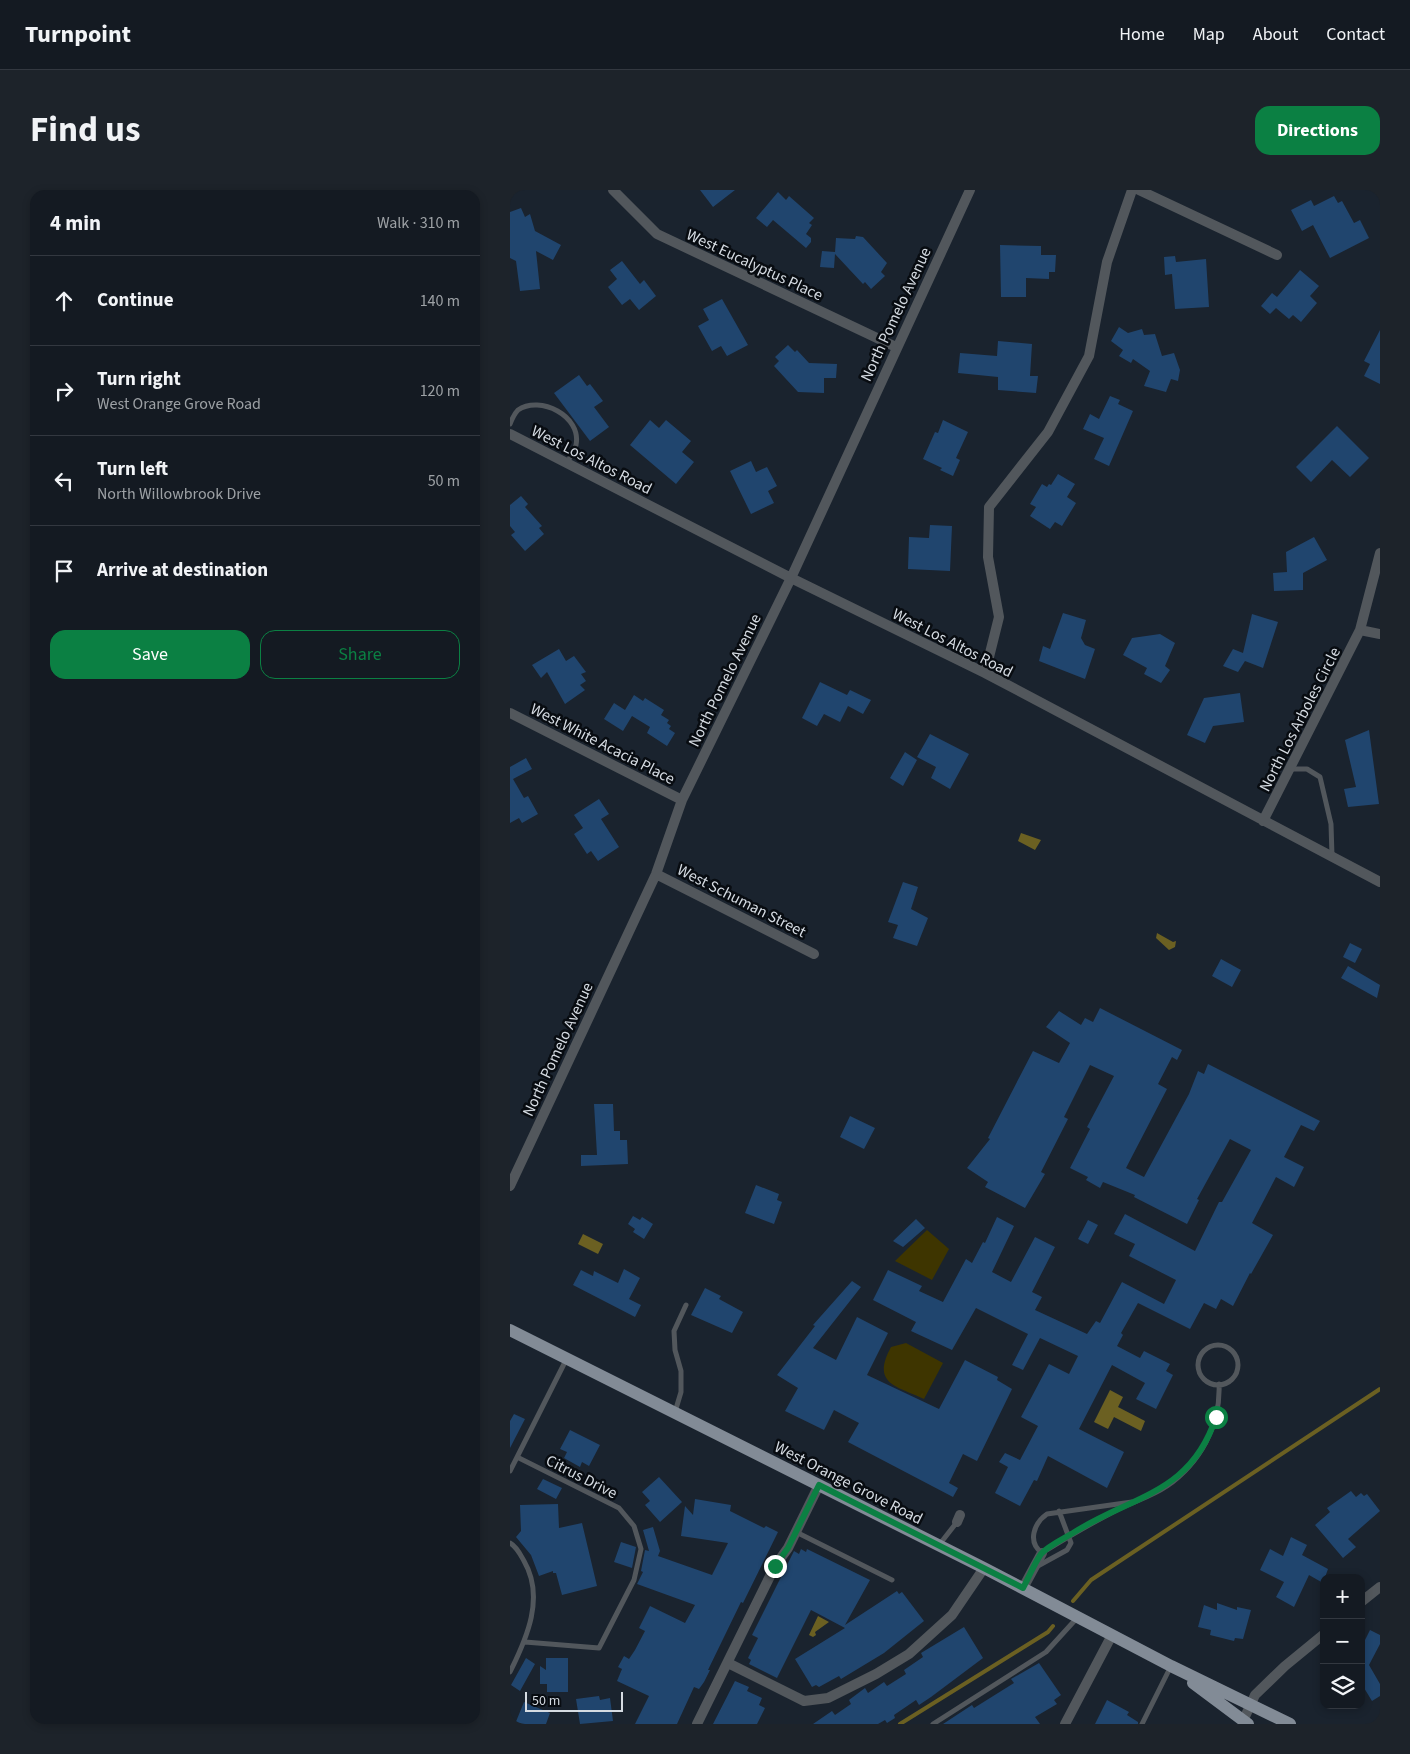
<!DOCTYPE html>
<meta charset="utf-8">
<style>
body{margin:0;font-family:"Source Sans 3",sans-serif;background:#1d232a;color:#f1f3f6}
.controls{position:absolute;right:15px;bottom:15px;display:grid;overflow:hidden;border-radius:10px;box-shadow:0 2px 8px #0003}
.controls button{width:45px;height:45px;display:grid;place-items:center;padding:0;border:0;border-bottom:1px solid #333840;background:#141a22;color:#f1f3f6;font:25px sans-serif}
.scale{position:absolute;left:15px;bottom:12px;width:98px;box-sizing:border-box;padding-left:5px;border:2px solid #d5dbe2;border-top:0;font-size:14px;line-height:18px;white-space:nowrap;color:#d5dbe2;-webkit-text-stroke:4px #080c11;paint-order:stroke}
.stop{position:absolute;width:15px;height:15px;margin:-11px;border:4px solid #0b8043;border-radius:50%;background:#fff}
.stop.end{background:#0b8043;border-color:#fff;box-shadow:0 1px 5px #0008}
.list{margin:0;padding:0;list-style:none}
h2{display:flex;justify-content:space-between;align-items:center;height:65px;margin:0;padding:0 20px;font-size:21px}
h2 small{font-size:16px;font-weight:400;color:#9da1a5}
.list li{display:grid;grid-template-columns:32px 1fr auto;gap:15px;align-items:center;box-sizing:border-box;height:90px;padding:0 20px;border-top:1px solid #333840}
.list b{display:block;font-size:19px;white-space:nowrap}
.list p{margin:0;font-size:16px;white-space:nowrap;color:#9da1a5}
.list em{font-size:16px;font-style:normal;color:#9da1a5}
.actions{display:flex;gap:10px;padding:15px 20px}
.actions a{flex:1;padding:11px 0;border:1px solid #0b8043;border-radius:15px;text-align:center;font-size:18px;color:#0b8043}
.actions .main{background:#0b8043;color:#fff}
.icon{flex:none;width:28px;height:28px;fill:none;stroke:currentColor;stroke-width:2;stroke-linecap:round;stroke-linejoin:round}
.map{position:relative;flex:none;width:870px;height:1534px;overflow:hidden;border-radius:15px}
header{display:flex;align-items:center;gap:30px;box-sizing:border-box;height:70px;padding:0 25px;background:#141a22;border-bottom:1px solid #333840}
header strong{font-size:24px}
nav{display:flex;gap:28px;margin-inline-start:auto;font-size:18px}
.intro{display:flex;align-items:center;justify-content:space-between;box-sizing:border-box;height:120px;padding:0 30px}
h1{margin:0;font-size:35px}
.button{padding:12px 22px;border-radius:15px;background:#0b8043;color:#fff;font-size:18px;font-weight:700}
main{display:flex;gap:30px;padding:0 30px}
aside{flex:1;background:#141a22;border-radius:15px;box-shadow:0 2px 8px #0003}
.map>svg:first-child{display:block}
</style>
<header>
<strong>Turnpoint</strong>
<nav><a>Home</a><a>Map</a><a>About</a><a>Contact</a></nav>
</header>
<div class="intro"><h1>Find us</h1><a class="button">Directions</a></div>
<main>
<aside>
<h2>4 min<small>Walk · 310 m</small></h2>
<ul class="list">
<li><svg class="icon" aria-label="ahead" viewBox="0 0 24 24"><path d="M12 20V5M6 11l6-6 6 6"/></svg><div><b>Continue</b></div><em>140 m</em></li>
<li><svg class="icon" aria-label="right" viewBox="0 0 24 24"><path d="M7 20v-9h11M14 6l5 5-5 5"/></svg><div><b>Turn right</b><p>West Orange Grove Road</p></div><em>120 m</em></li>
<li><svg class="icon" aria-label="left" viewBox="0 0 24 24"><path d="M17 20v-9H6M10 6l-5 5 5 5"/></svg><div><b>Turn left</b><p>North Willowbrook Drive</p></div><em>50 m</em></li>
<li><svg class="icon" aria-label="arrive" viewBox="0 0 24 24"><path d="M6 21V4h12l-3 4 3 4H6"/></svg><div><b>Arrive at destination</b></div></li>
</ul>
<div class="actions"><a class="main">Save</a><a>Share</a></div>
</aside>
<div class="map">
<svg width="870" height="1534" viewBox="0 0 870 1534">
<rect width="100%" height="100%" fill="#1a232e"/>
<path fill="#3e3500" d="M417,1040L439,1059L422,1090L385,1071Z
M396,1153L433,1173L414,1209C386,1196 361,1194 381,1157Z"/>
<path fill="#6b6022" d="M511,643L531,650L525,660L508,651Z
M647,743L663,752L666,751L665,757L659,760L646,748Z
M73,1044L93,1054L88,1064L68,1054Z
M600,1200L613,1207L608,1217L635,1231L631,1241L604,1227L598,1239L584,1232Z
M308,1426L319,1432L305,1442L306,1445L303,1447L299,1445Z"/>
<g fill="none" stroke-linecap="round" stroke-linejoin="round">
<path stroke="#6b6022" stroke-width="4" d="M563,1411L581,1390L870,1199
M390,1534L538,1442L543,1436"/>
</g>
<path fill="#20456e" d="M190,0H225L203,17Z
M268,2L276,10L279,6L304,28L299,33L302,35L296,44L301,48V52L296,58L263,30L257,37L246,28Z
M824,6L828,13L832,11L844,33L850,30L859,48L820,68L803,35L792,41L781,20L801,10L804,16Z
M11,18L15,27L20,24L25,41L51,55L43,70L26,61L30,99L10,101L6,71L0,68V22Z
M346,46L353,47L377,73L371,82L375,86L361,99L355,92L353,94L325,64L324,78L310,77L312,61L325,62L326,48L345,49Z
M490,55L531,56V65H546L545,82H539V89L516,88V107H491Z
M665,66L666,72L696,69L699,117L665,119L662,84L655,85L654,67Z
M112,71L130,94L134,90L146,106L129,120L120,109L112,115L98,97L107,89L100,80Z
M790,80L809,96L800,106L807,113L791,132L783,125L779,129L766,118L760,124L751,116L762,103L767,107Z
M212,109L238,155L217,166L211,156L202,161L188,136L199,130L193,119Z
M609,137L618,143L632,139L634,145L645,144L652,166L664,163L670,180L668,191L661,189L656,202L634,196L640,181L623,169L621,173L609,166L613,160L601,151Z
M870,140V194L854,186L860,174L854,171Z
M488,151L522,154L520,186H528L526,203L488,200V187L448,183L450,163L487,166Z
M278,155L285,162L287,160L299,173L327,174L326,188H314V203L288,202L264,176L269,171L265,167Z
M69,185L77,196L80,194L93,211L84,217L99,237L80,251L44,203Z
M600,206L610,210L608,214L623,221L599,276L584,269L594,248L573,239L580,224L589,229Z
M140,230L149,238L156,230L181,251L172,262L184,272L166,294L120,255Z
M433,230L458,242L446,268L450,270L443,286L430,280L432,278L413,269L425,242L428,243Z
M827,236L859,268L840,287L822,270L801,292L786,277Z
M241,271L246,282L257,277L267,296L258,301L264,313L241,324L220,281Z
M548,284L565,294L557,307L566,313L552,336L545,332L540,339L520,326L526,317L520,314L532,294L537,297L539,294L541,295Z
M11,306L18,314L15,317L32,336L29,338L34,344L15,361L1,345L5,342L0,336V315Z
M420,335L442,336L440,381L398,379L399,347L419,348Z
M804,347L817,370L793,383V400L764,401L763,383L777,382L776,362Z
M553,423L576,430L571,448L575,455L585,459L575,489L529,471L533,456L540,459Z
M742,424L768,432L753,478L735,471L728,482L713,476L723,459L733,463Z
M650,444L665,453L655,476L660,480L651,493L634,484L637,478L613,465L622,448Z
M49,459L56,471L64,466L76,482L71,484L76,491L70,495L75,500L55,514L37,482L31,488L22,475Z
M310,492L337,505L340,500L361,510L353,524L338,516L330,532L314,524L307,536L292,528Z
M730,503L734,532L703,536L695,553L677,545L694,508Z
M124,505L133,511L135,508L154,520L151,525L159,530L157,533L161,536L159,539L165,543L157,556L137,543L140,537L122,526L113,541L94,529L104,513L115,520Z
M859,540L869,614L838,617L834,599L846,597L835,550Z
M420,544L459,564L440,599L421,588L426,577L407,567Z
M395,562L407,570L393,596L380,588Z
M16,568L22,579L3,589L14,608L18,606L28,624L12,633L9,628L0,633V577Z
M89,609L99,624L91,629L109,657L88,671L81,661L77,664L64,644L73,638L64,625Z
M393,692L408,697L401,719L418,728L407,756L383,748L388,735L378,732Z
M840,753L852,759L845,773L833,767Z
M711,769L731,780L722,797L702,786Z
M838,776L870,795L867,808L831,788Z
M590,818L672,860L667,870L662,867L648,894L657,899L616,978L634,987L679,904L688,881L694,884L698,874L810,931L804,941L791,935L774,967L794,977L784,997L766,987L742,1033L763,1045L741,1084L740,1083L723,1116L711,1109L706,1119L694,1113L680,1139L628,1113L611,1143L613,1145L607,1156L630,1168L634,1161L660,1174L656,1181L663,1185L646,1219L626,1209L635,1193L602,1175L569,1239L614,1262L597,1298L538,1266L527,1291L524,1290L510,1316L485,1303L498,1277L489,1272L495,1263L510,1270L528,1236L511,1227L539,1174L559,1184L568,1166L530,1148L513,1180L502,1175L518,1144L466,1118L442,1160L401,1141L406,1132L363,1110L378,1080L412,1096L409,1101L433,1112L456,1069L462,1073L473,1052L475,1053L487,1027L504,1036L482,1082L501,1092L525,1047L545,1057L522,1102L532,1107L525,1120L577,1144L586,1131L590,1133L612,1092L654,1114L666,1090L619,1066L625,1054L604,1044L615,1024L685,1061L709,1012H712L741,960L720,949L687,1009L689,1010L677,1034L624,1007L625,1005L593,992L590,998L576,990L578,987L560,978L580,939L577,937L604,886L580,875L554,927L558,929L531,982L535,984L515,1018L475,997L478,992L457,978L480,949L478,948L523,861L549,873L560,853L536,837L549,821L571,835L575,828L583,832Z
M84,914H103L104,941H110V950H117L118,974L71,976V965H87Z
M340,926L365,938L354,959L330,947Z
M246,995L269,1004L267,1010L272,1012L264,1034L235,1023Z
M123,1026L130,1030L132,1027L143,1034L134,1049L123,1042L125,1039L118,1034Z
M406,1029L415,1038L393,1057L383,1051Z
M578,1030L588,1035L578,1054L568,1049Z
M114,1079L130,1088L119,1109L131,1115L125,1127L63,1095L71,1080L83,1086L84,1081L108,1093Z
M342,1091L351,1097L303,1158L326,1170L347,1127L378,1143L357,1185L429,1219L455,1170L488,1187L487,1190L502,1199L467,1271L453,1264L439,1293L448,1298L443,1307L338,1252L349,1233L324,1220L314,1240L275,1221L288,1198L267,1185L305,1136L303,1135Z
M195,1098L211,1106L209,1109L233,1122L222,1143L181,1125Z
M4,1224L15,1229L0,1258V1231Z
M60,1240L90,1255L79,1276L72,1272L70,1277L54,1268L57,1262L50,1259Z
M149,1287L172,1312L150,1332L135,1315L140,1311L132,1302Z
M33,1289L52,1298L46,1309L27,1299Z
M841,1301L846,1307L851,1303L854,1306L857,1304L870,1321L838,1349L846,1357L833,1368L805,1335L820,1322L817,1318Z
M185,1309L221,1315L220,1321L254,1338L256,1336L268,1342L233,1413L231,1412L198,1480H200L194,1492L189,1499L184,1497L167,1534H125L139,1506L107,1491L112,1479L108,1477L114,1466L119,1469L125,1460L135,1441L129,1438L140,1416L175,1433L185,1415L127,1394L133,1382L131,1381L135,1360L139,1361L133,1340L143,1337L150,1361L148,1366L202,1385L218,1353L171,1346L175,1316L183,1325Z
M48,1314L49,1338L72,1333L87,1396L52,1405L46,1383H43V1381L29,1386L21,1365L6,1347L11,1341L10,1315Z
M781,1347L797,1355L792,1365L818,1379L813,1393L799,1385L784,1417L766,1407L774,1392L750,1380L760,1359L773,1366Z
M111,1352L126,1357L122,1378L104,1372Z
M291,1359L296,1362L297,1359L360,1390L335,1435L387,1401L389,1404L392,1402L414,1431L374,1463L331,1489L329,1486L309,1497L306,1495L302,1497L285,1469L335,1438L301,1420L267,1488L239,1474L241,1470L238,1468L248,1448L242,1445L284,1361L289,1364Z
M707,1413L727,1420V1417L741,1420L733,1449L725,1448L724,1451L700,1445L701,1440L688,1437L694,1415L707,1420Z
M454,1437L473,1468L421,1507L409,1515L406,1510L384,1525L385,1528L377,1533L375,1530L368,1534H303L322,1521L325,1525L341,1514L339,1510L355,1498L358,1503L374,1492L377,1496L396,1484L394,1480L413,1467L411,1463Z
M860,1440L870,1445V1454L859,1475L870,1494V1506L862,1511L851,1493V1458Z
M16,1468L25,1474L10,1501L1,1495Z
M36,1468H58V1502H37V1494H30V1476L36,1480Z
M529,1473L551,1505L544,1510L547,1514L525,1527L530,1534H433L462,1515L464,1518L504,1493L501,1489Z
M225,1491L239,1497L237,1501L252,1508L249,1515L255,1518L247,1534H203Z
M89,1506L90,1510L100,1508L103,1531L70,1534L66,1509Z
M597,1510L619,1522L617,1525L628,1532V1534H585Z
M14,1512L40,1523L36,1534H5Z"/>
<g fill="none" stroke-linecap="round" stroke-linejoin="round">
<path stroke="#52575c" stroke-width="5" d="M0,234C2,229 5,223 8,220C30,205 72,226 66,255C64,261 60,267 57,273
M780,579H797L810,587L821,634L822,666
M688 1175a20 20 0 1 1 40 0a20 20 0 1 1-40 0Z
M165,1222L171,1202V1181L165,1160L164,1141L176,1115
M7,1267L109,1318L124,1336L131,1359L124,1390L89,1458L15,1452
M0,1281L56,1170
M622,1312L537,1324C524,1333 517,1352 532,1363C556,1348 580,1334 605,1321C622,1312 641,1307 657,1296C690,1273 711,1235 709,1194
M286,1342L382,1390
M0,1353C7,1357 10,1364 14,1371C35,1407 17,1448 0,1482
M429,1355L447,1332
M526,1377L557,1360L561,1353L549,1321
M423,1534L536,1462L567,1428
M632,1534L661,1476"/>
<path stroke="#52575c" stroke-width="10" d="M103,0L147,44L386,157
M629,0L767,65
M0,244L281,388L475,483L870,692
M850,440L870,444
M475,483L489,427L478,367L479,317L538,242L579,166L597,72L622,0
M0,523L172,610
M753,631L850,440L870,363
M146,684L304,764
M0,996L146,684L172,610L281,388L460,0
M447,1332L450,1325
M513,1398L532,1363
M851,1412L870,1397
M218,1473L294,1511L318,1508L366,1484L399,1464L442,1425L474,1378
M733,1531L745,1505L775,1476L814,1444
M187,1534L265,1376L278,1358L309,1295
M555,1534L602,1445"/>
<path stroke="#828b96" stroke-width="12" d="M0,1140L474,1378L661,1476L780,1534
M683,1493L738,1534"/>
</g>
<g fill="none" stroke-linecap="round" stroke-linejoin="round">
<path stroke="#0b8043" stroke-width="6" d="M265,1376L278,1358L309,1295L513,1398C519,1387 524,1374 531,1364C538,1356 553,1349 563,1343C623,1305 681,1304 706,1227"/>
</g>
<g text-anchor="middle" stroke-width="5" stroke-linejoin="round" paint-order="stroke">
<g font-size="16" fill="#d5dbe2" stroke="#080c11">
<text transform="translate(245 74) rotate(25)" y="6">West Eucalyptus Place</text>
<text transform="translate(385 124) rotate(-65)" y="6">North Pomelo Avenue</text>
<text transform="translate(82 269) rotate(27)" y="6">West Los Altos Road</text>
<text transform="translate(443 452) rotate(27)" y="6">West Los Altos Road</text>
<text transform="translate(214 490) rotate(-64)" y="6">North Pomelo Avenue</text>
<text transform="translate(789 529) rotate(-63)" y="6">North Los Arboles Circle</text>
<text transform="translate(93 553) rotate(27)" y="6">West White Acacia Place</text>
<text transform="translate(232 710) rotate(27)" y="6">West Schuman Street</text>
<text transform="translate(47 859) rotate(-65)" y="6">North Pomelo Avenue</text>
<text transform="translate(72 1286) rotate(27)" y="6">Citrus Drive</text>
<text transform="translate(339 1292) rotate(27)" y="6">West Orange Grove Road</text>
</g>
</g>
</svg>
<div class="controls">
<button>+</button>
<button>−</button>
<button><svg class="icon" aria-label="layers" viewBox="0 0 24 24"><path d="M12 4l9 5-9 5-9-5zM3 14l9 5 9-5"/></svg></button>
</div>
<div class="scale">50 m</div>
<div class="stop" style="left:706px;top:1227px"></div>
<div class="stop end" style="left:265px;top:1376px"></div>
</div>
</main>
